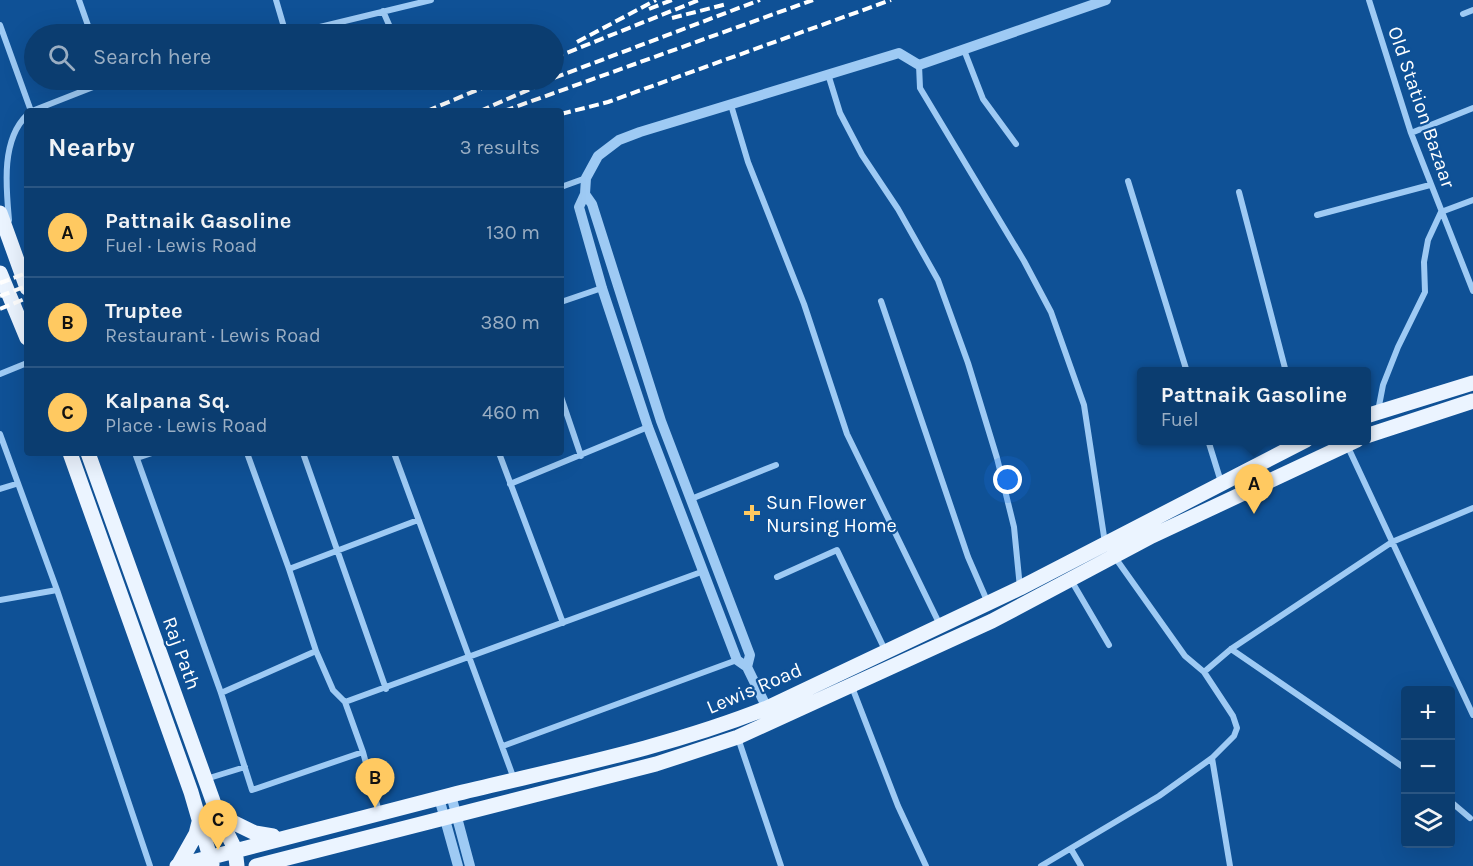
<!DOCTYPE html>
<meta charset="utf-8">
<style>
body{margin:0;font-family:Karla,sans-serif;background:#144475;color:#f1f3f6}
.controls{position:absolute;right:18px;bottom:18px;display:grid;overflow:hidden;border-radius:6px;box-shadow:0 6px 24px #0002}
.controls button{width:54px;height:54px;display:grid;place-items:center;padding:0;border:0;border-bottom:2px solid #2b5683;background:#0b3d70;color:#f1f3f6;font:30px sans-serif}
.you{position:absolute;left:1008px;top:480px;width:21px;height:21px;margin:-15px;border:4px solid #fff;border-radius:50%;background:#1a73e8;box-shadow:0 0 0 9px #1a73e833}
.badge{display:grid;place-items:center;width:39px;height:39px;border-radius:50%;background:#ffc961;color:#111;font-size:20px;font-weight:700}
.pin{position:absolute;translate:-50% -50px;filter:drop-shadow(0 2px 3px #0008)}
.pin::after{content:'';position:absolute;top:32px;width:21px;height:18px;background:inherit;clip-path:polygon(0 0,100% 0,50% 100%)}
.popup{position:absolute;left:1137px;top:367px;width:234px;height:78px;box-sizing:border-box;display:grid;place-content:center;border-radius:6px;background:#0b3d70;filter:drop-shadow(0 2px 4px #0005);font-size:20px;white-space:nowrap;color:#9aaec3}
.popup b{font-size:22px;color:#f1f3f6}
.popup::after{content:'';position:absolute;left:50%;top:100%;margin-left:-12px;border:12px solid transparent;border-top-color:#0b3d70}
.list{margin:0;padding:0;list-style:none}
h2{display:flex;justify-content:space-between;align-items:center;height:78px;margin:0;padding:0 24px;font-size:26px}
h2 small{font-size:20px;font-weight:400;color:#9aaec3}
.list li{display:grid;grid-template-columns:39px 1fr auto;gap:18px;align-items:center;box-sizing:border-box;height:90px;padding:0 24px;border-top:2px solid #2b5683}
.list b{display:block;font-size:22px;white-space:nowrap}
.list p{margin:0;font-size:20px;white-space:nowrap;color:#9aaec3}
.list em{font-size:20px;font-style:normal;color:#9aaec3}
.icon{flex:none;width:33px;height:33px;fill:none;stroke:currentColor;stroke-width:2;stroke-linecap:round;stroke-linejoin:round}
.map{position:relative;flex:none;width:1473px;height:866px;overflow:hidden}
.search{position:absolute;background:#0b3d70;box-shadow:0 6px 24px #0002;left:24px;top:24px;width:540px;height:66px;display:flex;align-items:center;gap:15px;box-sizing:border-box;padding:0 21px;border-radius:33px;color:#9aaec3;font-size:22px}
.panel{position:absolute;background:#0b3d70;box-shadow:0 6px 24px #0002;left:24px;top:108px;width:540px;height:348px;border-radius:6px}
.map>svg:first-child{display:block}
</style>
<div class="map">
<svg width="1473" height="866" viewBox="0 0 1473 866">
<rect width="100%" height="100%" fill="#0f5196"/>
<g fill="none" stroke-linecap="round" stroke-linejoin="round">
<path stroke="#9ecaf4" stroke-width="6" d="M79,0L91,34
M276,0L286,34
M1369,0L1411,133L1473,291
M383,11L393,34
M1463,14L1473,10
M0,25L31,111
M291,34L431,0
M964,50L983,99L1016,144
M919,65L920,88L1024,261L1051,312L1084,405L1105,543
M828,74L840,113L862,155L898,209L938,280L968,363L997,458L1014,527L1020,588
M412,80V81
M731,105L748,162L804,304L847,434L940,625
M32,111L111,80
M1411,133L1473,108
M1128,181L1187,372
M561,187L586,178
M1239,192L1286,372
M1317,215L1430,185
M9,220C6,187 1,140 27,115
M881,301L968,557L988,603
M561,302L602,288
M0,374L27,363
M561,397L581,456
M1378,411L1383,385L1398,347L1425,292L1424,262L1428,240L1441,212L1473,200
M0,434L57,590L150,866
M1208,440L1221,482
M1347,445L1473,715
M135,453L221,693L252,790L363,752L379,812
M247,453L289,569
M303,453L386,689
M394,453L514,779
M499,453L563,623
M137,458L152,453
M510,484L648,427
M0,489L16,484
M691,499L776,465
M777,577L837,550L885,650
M1071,580L1109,645
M0,600L57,590
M1231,649L1406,769
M316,651L289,569L418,520
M1204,672L1231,649L1392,542L1473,508
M852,687L898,806L926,866
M221,693L316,651L333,690L345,702L363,752
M345,702L704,571
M738,738L781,866
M503,746L737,660
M1212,758L1230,866
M206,779L245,767
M1450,801L1470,818
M1071,849L1081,866
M1041,866L1159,796L1212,758L1234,736L1237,728L1233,716L1204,672L1185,656L1114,556"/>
<path stroke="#9ecaf4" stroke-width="10" d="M585,194L592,204L661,421L750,655L747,667
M767,708L747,667L737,660L648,427L602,288L579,207L585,194L586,178L598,156L619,140L640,132L899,53L919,65L1106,0
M451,795L470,866
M439,798L458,866"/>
<path stroke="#ebf4ff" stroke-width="15" d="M0,213L27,288
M0,273L27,338
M1366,416L1473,383
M1366,436L1473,401
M70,453L191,792L212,864
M88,453L218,815L235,849L237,866
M218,815L255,833L273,836
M177,866C268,842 359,818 451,795C557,769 664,749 767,708L1020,588L1306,440
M178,866L196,834L200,818
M256,866L656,764L738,737L992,621L1152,536L1357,440"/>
<path stroke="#fff" stroke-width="4" stroke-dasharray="10 4.5" stroke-linecap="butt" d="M649,9L672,0
M672,18L727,4
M577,42L656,0
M554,58L699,0
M554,78L760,0
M427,111L501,80
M480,111L551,80
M504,111L813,0
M561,114L608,102L891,0
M0,283L27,273
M0,296L27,286
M0,309L27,298"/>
</g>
<path fill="#ffc961" stroke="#0f5196" stroke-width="2" d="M749 504h6v6h6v6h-6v6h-6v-6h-6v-6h6z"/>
<g text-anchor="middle" stroke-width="4.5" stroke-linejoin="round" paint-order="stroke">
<g font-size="20" fill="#fff" stroke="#0f5196">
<text transform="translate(1422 107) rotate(71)" y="7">Old Station Bazaar</text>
<text transform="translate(182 653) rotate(70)" y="7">Raj Path</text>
<text transform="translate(754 688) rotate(-23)" y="7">Lewis Road</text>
</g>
<g font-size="20" fill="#fff" stroke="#0f5196" text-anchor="start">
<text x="766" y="509">Sun Flower<tspan x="766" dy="23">Nursing Home</tspan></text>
</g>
</g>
</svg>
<div class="controls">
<button>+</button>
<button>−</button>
<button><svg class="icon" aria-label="layers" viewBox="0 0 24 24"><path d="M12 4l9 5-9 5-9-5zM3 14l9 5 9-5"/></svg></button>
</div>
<div class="you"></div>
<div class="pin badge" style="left:1254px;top:514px">A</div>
<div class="popup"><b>Pattnaik Gasoline</b>Fuel</div>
<div class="pin badge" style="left:375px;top:808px">B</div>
<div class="pin badge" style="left:218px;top:850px">C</div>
<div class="search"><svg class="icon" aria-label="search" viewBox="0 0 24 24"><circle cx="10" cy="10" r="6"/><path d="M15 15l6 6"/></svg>Search here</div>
<section class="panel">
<h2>Nearby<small>3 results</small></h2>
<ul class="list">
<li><span class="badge">A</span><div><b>Pattnaik Gasoline</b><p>Fuel · Lewis Road</p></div><em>130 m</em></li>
<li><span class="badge">B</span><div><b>Truptee</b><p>Restaurant · Lewis Road</p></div><em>380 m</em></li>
<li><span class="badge">C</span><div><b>Kalpana Sq.</b><p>Place · Lewis Road</p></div><em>460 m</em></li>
</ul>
</section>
</div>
